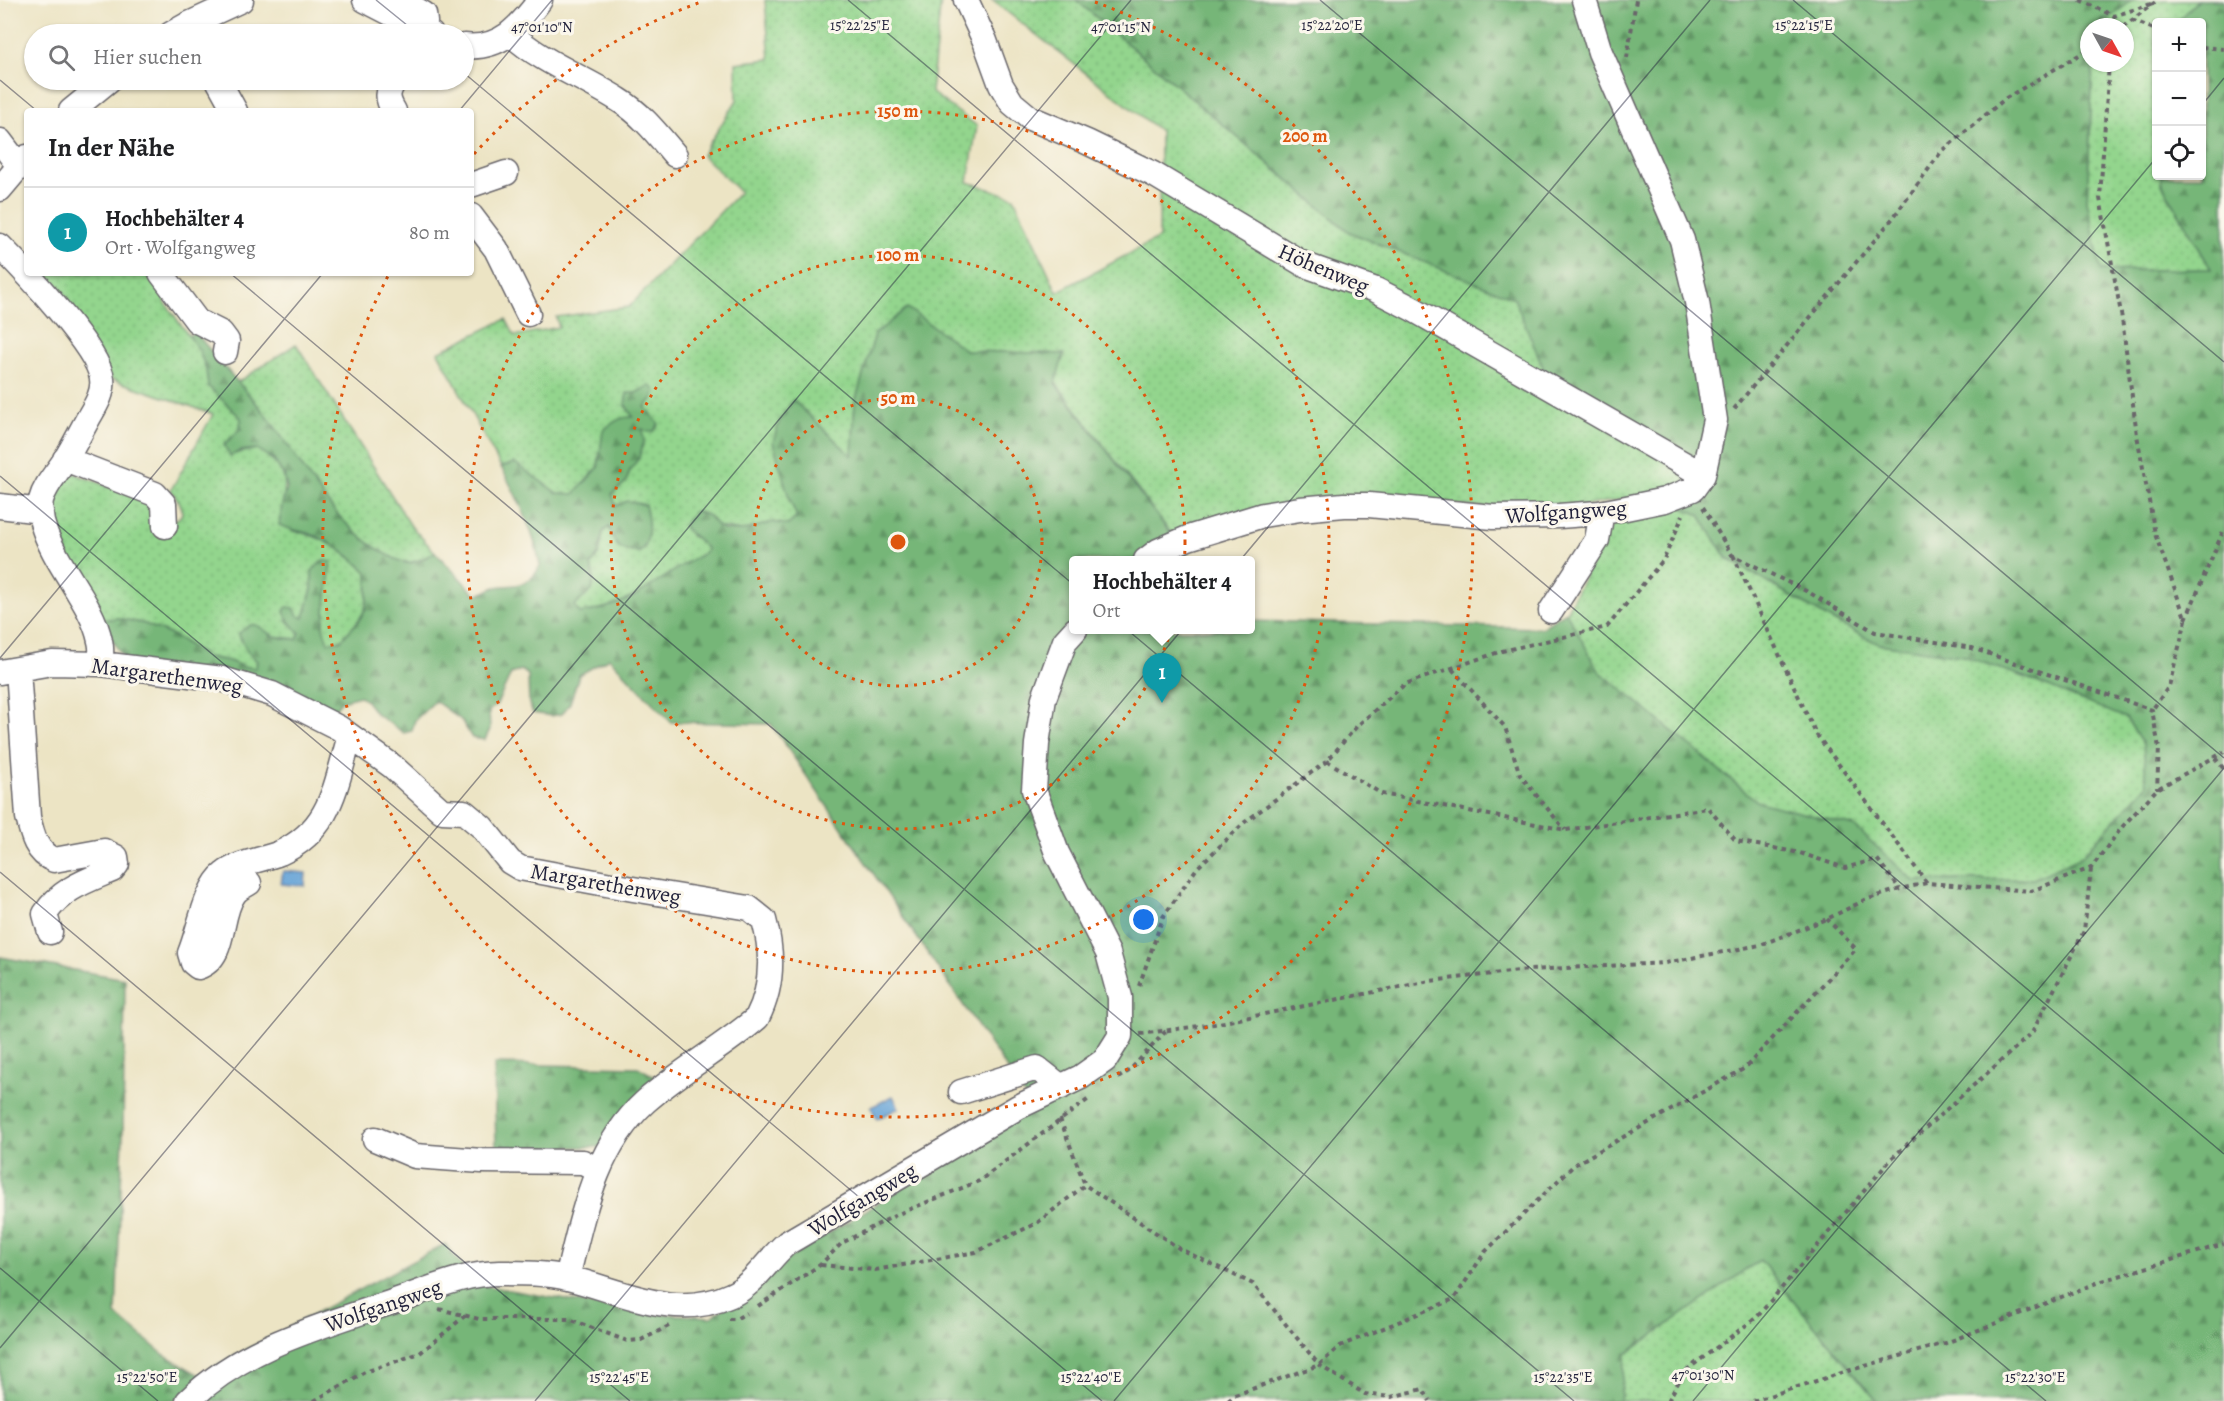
<!DOCTYPE html>
<html lang="de">
<meta charset="utf-8">
<style>
body{margin:0;font-family:Alegreya,serif;background:#f2f2f2;color:#202124}
.controls{position:absolute;right:18px;top:18px;display:grid;overflow:hidden;border-radius:6px;box-shadow:0 2px 4px #0004}
.controls button{width:54px;height:54px;display:grid;place-items:center;padding:0;border:0;border-bottom:2px solid #e0e0e0;background:#fff;color:#202124;font:30px sans-serif}
.compass{position:absolute;left:2080px;top:18px;width:54px;height:54px;border-radius:50%;background:#fff;box-shadow:0 2px 4px #0004;rotate:130deg}
.you{position:absolute;left:1144px;top:920px;width:21px;height:21px;margin:-15px;border:4px solid #fff;border-radius:50%;background:#1a73e8;box-shadow:0 0 0 9px #1a73e833}
.badge{display:grid;place-items:center;width:39px;height:39px;border-radius:50%;background:#111827;color:#fff;font-size:20px;font-weight:700}
.pin{position:absolute;translate:-50% -50px;filter:drop-shadow(0 2px 3px #0008)}
.pin::after{content:'';position:absolute;top:32px;width:21px;height:18px;background:inherit;clip-path:polygon(0 0,100% 0,50% 100%)}
.popup{position:absolute;left:1069px;top:556px;width:186px;height:78px;box-sizing:border-box;display:grid;place-content:center;border-radius:6px;background:#fff;filter:drop-shadow(0 2px 4px #0005);font-size:20px;white-space:nowrap;color:#757577}
.popup b{font-size:22px;color:#202124}
.popup::after{content:'';position:absolute;left:50%;top:100%;margin-left:-12px;border:12px solid transparent;border-top-color:#fff}
.list{margin:0;padding:0;list-style:none}
h2{display:flex;justify-content:space-between;align-items:center;height:78px;margin:0;padding:0 24px;font-size:26px}
h2 small{font-size:20px;font-weight:400;color:#757577}
.list li{display:grid;grid-template-columns:39px 1fr auto;gap:18px;align-items:center;box-sizing:border-box;height:90px;padding:0 24px;border-top:2px solid #e0e0e0}
.list b{display:block;font-size:22px;white-space:nowrap}
.list p{margin:0;font-size:20px;white-space:nowrap;color:#757577}
.list em{font-size:20px;font-style:normal;color:#757577}
.icon{flex:none;width:33px;height:33px;fill:none;stroke:currentColor;stroke-width:2;stroke-linecap:round;stroke-linejoin:round}
.map{position:relative;flex:none;width:2224px;height:1401px;overflow:hidden}
.search{position:absolute;background:#fff;box-shadow:0 2px 4px #0004;left:24px;top:24px;width:450px;height:66px;display:flex;align-items:center;gap:15px;box-sizing:border-box;padding:0 21px;border-radius:33px;color:#757577;font-size:22px}
.panel{position:absolute;background:#fff;box-shadow:0 2px 4px #0004;left:24px;top:108px;width:450px;height:168px;border-radius:6px}
.map>svg:first-child{display:block}
</style>
<div class="map">
<svg width="2224" height="1401" viewBox="0 0 2224 1401">
<defs>
<pattern id="grass-dots" width="8" height="8" patternUnits="userSpaceOnUse" patternTransform="scale(1.5)"><rect width="8" height="8" fill="#93d58d"/><path d="M2 2h.1M6 6h.1" fill="none" stroke="#7eb77b" stroke-width="1.8" stroke-linecap="round"/></pattern>
<pattern id="forest-firs" width="22" height="20" patternUnits="userSpaceOnUse" patternTransform="scale(1.5)"><rect width="22" height="20" fill="#76b678"/><path d="M5 1l3.5 6h-7zM16 11l3.5 6h-7z" fill="#609464"/></pattern>
</defs>
<rect width="100%" height="100%" fill="#fbf7ec"/>
<filter id="ink" filterUnits="userSpaceOnUse"><feTurbulence type="fractalNoise" baseFrequency=".0167" numOctaves="2"/><feDisplacementMap in="SourceGraphic" scale="12" xChannelSelector="R" yChannelSelector="G"/><feConvolveMatrix kernelMatrix="1 2 1 2 8 2 1 2 1" color-interpolation-filters="sRGB"/></filter>
<filter id="wash" filterUnits="userSpaceOnUse"><feTurbulence type="fractalNoise" baseFrequency=".008" numOctaves="4" result="noise"/><feDisplacementMap in="SourceGraphic" scale="24" xChannelSelector="R" yChannelSelector="G"/><feGaussianBlur stdDeviation="1.35" result="paint"/><feColorMatrix in="noise" values="0 0 0 0 0 0 0 0 0 0 0 0 0 0 0 0 0 1.4 0 .05"/><feComposite in="paint" operator="in"/></filter>
<g filter="url(#wash)">
<rect width="100%" height="100%" fill="#ece4c4"/>
<path fill="url(#grass-dots)" stroke="#5a7c64" stroke-width="1.5" d="M765,0H941L931,92L977,126L968,182L1014,197L1057,292L1159,238L1160,131L992,0H1076L1349,232L1515,298L1545,372L1686,456L1685,488L1550,512L1384,500L1174,537L1055,382L1064,354L967,351L907,308L855,402L852,457L793,400L779,422L783,471L789,498L797,517L788,525L773,522L742,531L718,527L709,516L691,536L702,541L707,550C700,557 692,559 684,564C648,589 624,607 579,613L574,606L592,590L594,579L591,565L599,553L603,532L609,526L619,548L640,552L646,545L647,533L615,506L612,494L626,482L630,470L639,457L641,428L651,417L645,407L653,398L650,386L636,393L634,418L599,456L598,468L574,494L557,493L515,463L501,467L438,352L506,319L515,336L559,327L556,317L629,307L740,192L702,155L737,100L736,63L770,59Z
M2133,0H2198L2176,22H2156V176H2161V183L2211,269L2100,271L2087,201L2093,63H2125V27H2096Z
M38,273H151L169,297L164,301L199,350L206,369L208,386L241,418L240,429L224,445L230,455L257,449C281,464 290,476 282,505L293,531C324,536 345,552 367,572C369,612 366,613 340,641L328,643L323,628L331,562L312,571V589L304,619L298,616L288,621L300,633L297,639L273,636L268,632L247,651L257,661L256,668L244,667L229,661L207,657L174,636L145,624L117,618L101,620C90,597 52,531 52,509C52,495 61,483 68,471L149,502L173,521C191,515 178,500 171,490L213,414L111,379Z
M296,344L411,526L435,552C427,557 415,564 405,562C396,561 388,555 380,551C331,521 304,467 271,422C261,408 249,395 238,382Z
M1679,506L1700,515L1726,558L1833,621L1879,644L1964,656L2024,677L2126,718L2143,744L2147,785L2080,858L2033,879L1914,881L1853,826L1758,802L1599,671L1566,612L1615,518Z
M1760,1260L1877,1401H1620L1626,1354Z"/>
<path fill="url(#forest-firs)" stroke="#4c6c5a" stroke-width="1.5" d="M1076,0H2133L2096,27H2089V63H2093L2087,201L2101,271L2211,269L2161,182V176H2202V22H2176L2198,0H2224V1401H1877L1760,1260L1626,1354L1620,1401H0V957L125,979L123,1137L116,1315L163,1354L199,1375L445,1244L476,1284L633,1312L712,1317L792,1256L1033,1107L771,724L671,722L609,658L579,675L570,703L562,714L551,716L533,713L529,704L528,675L521,670L511,674L497,704L489,711L490,729L485,740L472,738L461,720L435,701L415,720L412,731L404,733L376,714L366,701L360,696L341,701L326,721L125,661L101,620L118,618L145,624L174,636L207,657L229,661L244,667L256,668L257,661L247,651L238,634C258,617 255,626 272,635C280,639 289,639 297,639L300,633L288,621L284,611L287,607L294,608L298,616L304,618L312,589V571L323,560L331,562L323,628L328,642L340,641C366,613 370,612 367,572C350,556 331,540 307,533C297,531 289,529 279,525L282,505L287,488L284,475L273,459L257,449L241,451L230,456L224,445L240,429L241,418L208,386L206,369L199,350L189,336L195,331C218,362 246,389 269,419C304,465 329,520 381,551C388,555 397,561 406,563C415,564 427,557 435,552L475,594C484,595 488,589 496,587C519,584 528,588 540,566C534,530 518,499 501,467L515,463L557,493L574,494L598,468L603,430C613,423 620,416 633,417L625,404L627,393H636L650,385L655,390L653,398L645,407L659,424L654,431L648,432L642,429L644,441L639,458L630,470L626,482L612,494L616,506L627,501L645,505C649,520 652,540 640,552C618,551 615,547 609,527L603,532L599,553L591,565L594,579L592,590L574,606L580,613C626,607 647,589 684,564C692,558 700,557 707,550C700,539 691,536 683,526L695,511L709,516L718,527L724,530L742,531L773,522L788,525L797,517L789,498L773,442L779,422L793,400L852,456L855,402L875,334L907,308L967,351L1064,354L1055,383L1191,560H1074V630H1250L1251,621L1541,628L1566,612L1599,671L1758,802L1854,826L1914,881L2033,879L2080,858L2147,785L2143,744L2126,718L2024,677L1964,656L1879,644L1833,621L1726,557L1700,515L1679,506L1685,488L1686,456L1545,372L1514,298L1349,232Z
M494,1064L638,1067L659,1079L601,1147L496,1148Z"/>
<path fill="#65a3d7" stroke="#446289" stroke-width="1.5" d="M283,871L306,873L305,886L281,884Z
M893,1096L899,1108L877,1119L871,1107Z"/>
</g>
<g filter="url(#ink)">
<g fill="none" stroke-linecap="round" stroke-linejoin="round">
<defs>
<path id="minor" d="M365,0L431,34
M400,0L424,14L425,22L420,34
M966,0L985,41L1001,85L1012,103L1030,118L1087,142L1153,174L1305,265L1376,290L1413,309L1703,475
M171,34L187,25L241,0
M511,34C543,63 583,77 619,100C642,114 658,135 675,155
M464,46C500,50 520,27 540,0
M218,80L235,111
M71,111L109,80
M394,111C386,98 387,92 395,80
M0,141L19,166
M471,185L506,173
M0,189L27,157
M471,216L496,249L528,314
M0,246C23,269 99,349 102,379C104,392 96,405 89,417C81,431 74,446 65,460C57,473 45,485 41,500C40,505 41,517 42,522C53,564 92,601 100,641C102,648 101,656 101,664
M161,273L197,321L221,333L227,341L225,352
M65,459L155,494L164,504L165,526
M0,506L41,511
M1146,560L1158,551L1188,538L1263,515L1300,509L1344,505H1369L1493,517L1559,516L1599,513L1626,508L1665,500L1693,489L1703,475L1715,420L1697,302L1682,240L1600,52L1584,0
M1551,611L1597,540L1600,523L1599,513
M18,669L28,817C32,834 36,853 54,860L104,851L116,857L117,864L112,870C86,881 61,889 45,914L50,932
M0,672L52,663L101,664L222,679L272,694L339,728L392,766L442,811L464,812L482,827L510,862L520,868L633,889L749,908L764,920C773,953 773,987 757,1018C722,1048 681,1070 646,1101C595,1147 583,1215 567,1278
M249,883C244,886 237,889 234,894C218,915 227,958 198,967L193,963L190,953C199,932 206,887 224,874C239,862 263,860 280,853C332,829 335,786 350,736
M961,1092L1037,1068L1061,1087
M375,1139L415,1156L482,1161L583,1162L598,1170
M188,1401C244,1346 322,1326 395,1301C428,1290 464,1273 500,1273C522,1273 547,1273 568,1278C622,1291 675,1321 731,1295C754,1285 768,1259 787,1243L1018,1107L1081,1077L1105,1060L1120,1036V997L1108,953L1057,853L1034,790L1037,744L1044,698L1065,641L1075,630"/>
</defs>
<use href="#minor" stroke="#69666b" stroke-width="27"/>
<path stroke="#69666b" stroke-width="4" stroke-dasharray="4.5 4.5" stroke-linecap="butt" d="M2080,0L2114,16L2154,3
M2132,20L2156,30
M2123,27L2158,0
M2202,47L2224,49
M1627,58L1636,0
M2109,63L2100,198L2122,319L2137,435L2155,534L2186,620L2169,686L2152,710
M1734,409L1893,218L1941,152L2006,98L2089,49
M1703,507L1732,555L1810,593L1875,632L1972,648L2152,710L2159,748L2157,789
M1733,555L1816,734L1927,883
M2186,619L2224,529
M1452,669L1505,727L1520,775L1565,830
M2215,758L2224,769
M1327,761L1382,794L1566,830L1708,808L1736,841L1800,853L1845,868L1877,859L1900,889
M1139,986L1163,917L1197,868L1245,822L1327,761L1357,726L1405,684L1502,651L1607,627L1664,559L1683,515
M1140,1034L1214,1024L1430,981L1528,970L1665,963L1760,945L1827,919L1865,900L1900,889L1927,883L2031,891L2091,868L2123,826L2157,789L2224,752
M1118,1078L1129,1071L1166,1031
M1060,1119L1085,1185
M821,1265L875,1270L976,1252L1037,1223L1085,1185L1180,1249L1253,1284L1319,1365L1365,1394L1391,1397L1423,1389L1430,1401
M758,1306L820,1265L842,1243L898,1214L979,1181L1090,1098
M439,1309L479,1319H569L627,1341L641,1340L669,1326
M729,1319H736L746,1313
M314,1401L365,1372L420,1353L466,1315
M1228,1401L1235,1395L1319,1365L1340,1346L1454,1299L1485,1252L1574,1165L1745,1068L1856,949L1827,919
M1668,1401L1684,1372L1757,1317L1892,1158L2032,1033L2084,931L2091,869
M1753,1401L1851,1370L1946,1343L2099,1282L2224,1244"/>
<use href="#minor" stroke="#fff" stroke-width="24"/>
</g>
</g>
<path fill="none" stroke="#22223b" stroke-width="1.5" stroke-opacity="0.45" d="M376,0L418,34M848,0L2224,1154M1320,0L2224,758M1793,0L2224,362M464,73L2046,1401M0,80L37,111M2202,105L2224,78M459,111L552,0M230,273L1574,1401M0,476L1102,1401M0,658L323,273M0,872L630,1401M0,1268L158,1401M0,1348L1131,0M535,1401L1710,0M1114,1401L2156,158M1693,1401L2224,768"/>
<g fill="none" stroke="#de560e" stroke-width="3" stroke-dasharray="3 6">
<circle cx="898" cy="542" r="144"/>
<circle cx="898" cy="542" r="287"/>
<circle cx="898" cy="542" r="431"/>
<path d="M474 154A575 575 0 0 1 701 2M1095 2A575 575 0 1 1 388 276"/>
</g>
<g text-anchor="middle" stroke-width="6" stroke-linejoin="round" paint-order="stroke">
<g font-size="22" fill="#22223b" stroke="#fbf7ec">
<text transform="translate(1324 268) rotate(23)" y="8">Höhenweg</text>
<text transform="translate(1566 511) rotate(-4)" y="8">Wolfgangweg</text>
<text transform="translate(167 675) rotate(8)" y="8">Margarethenweg</text>
<text transform="translate(606 883) rotate(10)" y="8">Margarethenweg</text>
<text transform="translate(862 1199) rotate(-31)" y="8">Wolfgangweg</text>
<text transform="translate(383 1305) rotate(-19)" y="8">Wolfgangweg</text>
</g>
</g>
<g font-size="15" text-anchor="middle" fill="#22223b" stroke="#fbf7ec" stroke-width="6" stroke-linejoin="round" paint-order="stroke">
<text x="860" y="30">15°22'25"E</text>
<text x="1332" y="30">15°22'20"E</text>
<text x="1804" y="30">15°22'15"E</text>
<text x="542" y="32">47°01'10"N</text>
<text x="1121" y="32">47°01'15"N</text>
<text x="1703" y="1380">47°01'30"N</text>
<text x="147" y="1382">15°22'50"E</text>
<text x="619" y="1382">15°22'45"E</text>
<text x="1091" y="1382">15°22'40"E</text>
<text x="1563" y="1382">15°22'35"E</text>
<text x="2035" y="1382">15°22'30"E</text>
</g>
<circle cx="898" cy="542" r="9" fill="#de560e" stroke="#fbf7ec" stroke-width="3"/>
<g font-size="18" text-anchor="middle" font-weight="bold" fill="#de560e" stroke="#fbf7ec" stroke-width="6" stroke-linejoin="round" paint-order="stroke">
<text x="898" y="117">150 m</text>
<text x="1305" y="142">200 m</text>
<text x="898" y="261">100 m</text>
<text x="898" y="404">50 m</text>
</g>
</svg>
<div class="controls">
<button>+</button>
<button>−</button>
<button><svg class="icon" aria-label="locate" viewBox="0 0 24 24"><circle cx="12" cy="12" r="6"/><path d="M12 2v4M12 18v4M2 12h4M18 12h4"/></svg></button>
</div>
<svg class="compass" viewBox="-18 -18 36 36"><path d="M0-13l5 13h-10z" fill="#e53935"/><path d="M0 13l5-13h-10z" fill="#757577"/></svg>
<div class="you"></div>
<div class="pin badge" style="left:1162px;top:703px;background:#0f9aa8">1</div>
<div class="popup"><b>Hochbehälter 4</b>Ort</div>
<div class="search"><svg class="icon" aria-label="search" viewBox="0 0 24 24"><circle cx="10" cy="10" r="6"/><path d="M15 15l6 6"/></svg>Hier suchen</div>
<section class="panel">
<h2>In der Nähe<small></small></h2>
<ul class="list">
<li><span class="badge" style="background:#0f9aa8">1</span><div><b>Hochbehälter 4</b><p>Ort · Wolfgangweg</p></div><em>80 m</em></li>
</ul>
</section>
</div>
